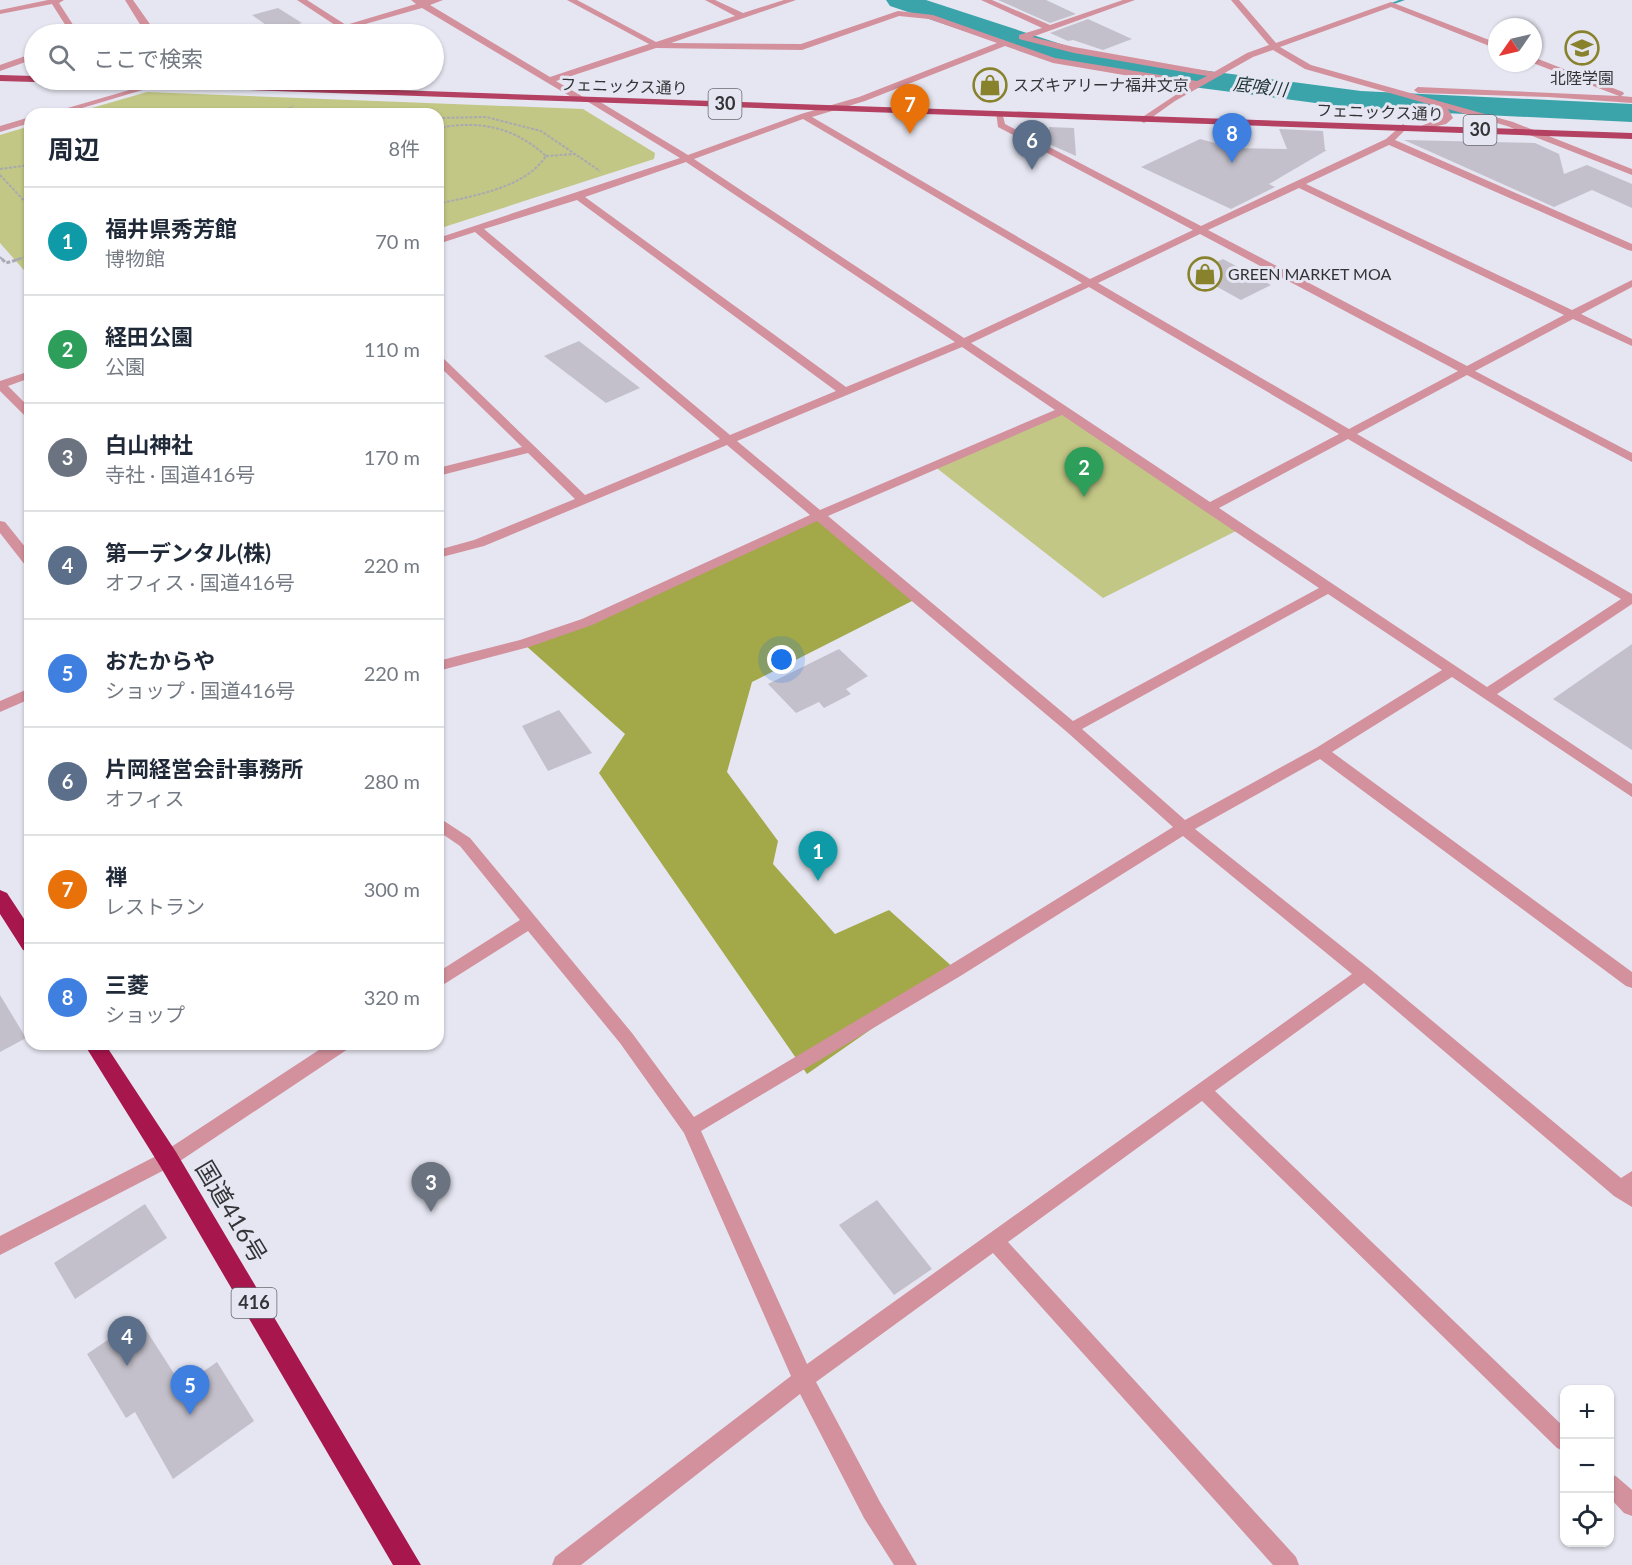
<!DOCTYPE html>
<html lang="ja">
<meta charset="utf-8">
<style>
body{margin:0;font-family:Lato,"Noto Sans JP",sans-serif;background:#f6f6f7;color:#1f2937}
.controls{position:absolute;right:18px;bottom:18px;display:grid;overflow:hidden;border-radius:12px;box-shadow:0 2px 4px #0004}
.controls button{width:54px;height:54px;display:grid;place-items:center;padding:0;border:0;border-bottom:2px solid #e0e1e3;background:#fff;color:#1f2937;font:30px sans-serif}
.compass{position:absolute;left:1488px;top:18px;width:54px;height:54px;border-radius:50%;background:#fff;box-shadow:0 2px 4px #0004;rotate:236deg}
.you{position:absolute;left:782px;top:660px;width:21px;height:21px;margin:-15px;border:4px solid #fff;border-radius:50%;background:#1a73e8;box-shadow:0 0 0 9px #1a73e833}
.badge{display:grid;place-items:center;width:39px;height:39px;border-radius:50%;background:#d93025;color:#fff;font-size:20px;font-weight:700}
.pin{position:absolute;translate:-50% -50px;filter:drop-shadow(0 2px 3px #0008)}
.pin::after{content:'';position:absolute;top:32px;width:21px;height:18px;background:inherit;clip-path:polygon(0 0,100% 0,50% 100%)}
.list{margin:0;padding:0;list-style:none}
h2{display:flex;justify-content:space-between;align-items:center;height:78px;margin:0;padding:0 24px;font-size:26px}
h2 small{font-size:20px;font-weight:400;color:#747a83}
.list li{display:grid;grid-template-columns:39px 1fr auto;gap:18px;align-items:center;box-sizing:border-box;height:108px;padding:0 24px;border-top:2px solid #e0e1e3}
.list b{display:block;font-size:22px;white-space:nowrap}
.list p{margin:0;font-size:20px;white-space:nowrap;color:#747a83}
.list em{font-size:20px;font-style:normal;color:#747a83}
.icon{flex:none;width:33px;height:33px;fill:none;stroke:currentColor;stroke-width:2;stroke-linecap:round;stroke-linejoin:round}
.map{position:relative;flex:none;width:1632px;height:1565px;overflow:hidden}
.search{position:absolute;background:#fff;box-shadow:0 2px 4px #0004;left:24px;top:24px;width:420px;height:66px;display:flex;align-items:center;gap:15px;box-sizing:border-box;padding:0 21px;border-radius:33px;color:#747a83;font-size:22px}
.panel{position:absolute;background:#fff;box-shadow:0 2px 4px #0004;left:24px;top:108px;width:420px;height:942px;border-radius:18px}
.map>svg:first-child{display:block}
</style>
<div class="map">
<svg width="1632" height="1565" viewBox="0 0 1632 1565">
<rect width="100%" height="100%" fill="#e5e6f1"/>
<path fill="#c2c785" d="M147,92L583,109L655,153L654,159L438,229V114H71Z
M30,126V277L0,243V135Z
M1062,411L1240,529L1103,598L934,466Z"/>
<path fill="#a3a849" d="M821,518L918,598L752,682L727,772L778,841L773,864L835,934L889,910L956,970L807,1074L599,773L625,734L524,644Z"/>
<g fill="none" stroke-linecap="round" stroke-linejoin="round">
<path fill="#3ba4aa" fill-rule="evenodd" d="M1399,0H1405L1391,5L1389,4Z"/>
<path fill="#3ba4aa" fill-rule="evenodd" d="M886,0H926L1073,48L1185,68L1361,91L1632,104V122L1361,109L1185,86L1058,62L890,6Z"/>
</g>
<path fill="#c4c0cb" d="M998,0H1046L1076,14L1050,23Z
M278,8L302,23L275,31L252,15Z
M1088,19L1132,39L1103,50L1073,40L1068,41L1050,33Z
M1049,127L1074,128L1076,156L1049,144Z
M1279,129L1323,131L1325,150H1327L1269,184L1275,187L1231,209L1141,167L1200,139L1234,148L1287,149Z
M1404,140L1535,143L1559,154L1564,174L1587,165L1632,184V208L1592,190L1554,207Z
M1223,259L1271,285L1241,300L1192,273Z
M579,341L640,388L606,403L544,356Z
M1632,644V750L1553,699Z
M839,649L868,676L846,689L851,694L824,708L819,702L796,713L768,684Z
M559,710L592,753L548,771L522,726Z
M0,995L26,1038L0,1052Z
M877,1200L932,1269L894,1295L839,1225Z
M145,1204L167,1238L75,1299L54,1263Z
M139,1319L182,1386L217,1362L254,1421L173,1479L135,1412L126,1418L87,1354Z"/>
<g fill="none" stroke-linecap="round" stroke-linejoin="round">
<path stroke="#a8a9b1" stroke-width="2" stroke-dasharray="3 1.5" stroke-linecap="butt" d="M281,114L293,106
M438,118L486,117L541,131L575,154
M438,128C480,120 514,127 546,156C524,189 474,195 438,204
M546,156L575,154L600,171
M0,169L30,165
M0,175L30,207
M0,257L3,260
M15,260L30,256"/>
<path stroke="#a8a9b1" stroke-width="3" stroke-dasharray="4 2" stroke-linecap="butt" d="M2,259L6,263L20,259"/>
<path fill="#d2919d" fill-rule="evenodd" d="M48,0H64L59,3L79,34H71L52,4L0,14V10Z
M125,0H133L152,27L154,34H146L144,30L105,34L109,31L141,26Z
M297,0H307L346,25L416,4L411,0H443L430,5L550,77L649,44L567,0H577L656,42L735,16L705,0H715L743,13L784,0H796L671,43L801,44L898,11L933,15L1055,58L1197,81L1207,76L1074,53L1019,39V35L1042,28L981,0H992L1050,25L1123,0H1135L1032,37L1074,47L1214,72L1247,53L1269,45L1231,0H1239L1276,43L1391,2L1497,43V49L1391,7L1280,47L1311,65L1513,122L1632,169V175L1507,126L1448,109L1453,118L1446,124L1421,130V126L1443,117L1432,105L1305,69L1273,50L1253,57L1175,101L1144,123L1139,120L1141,118L1189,86L1053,63L1005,46L865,101L812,117L1090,279L1193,230L998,127L996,112H1002L1005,124L1201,226L1386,139L1403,124L1408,127L1395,140L1632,244V251L1628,250L1389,145L1306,184L1572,310L1632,280V287L1581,314L1632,339V346L1573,319L1475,371L1632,453V462L1467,375L1357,434L1632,594V604L1497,694L1632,784V797L1452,677L1332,752L1632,972V988L1626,986L1320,759L1195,829L1370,969L1621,1178L1632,1171V1207L1614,1196L1364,983L1215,1091L1564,1427V1451L1557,1448L1202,1101L1008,1242L1296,1557L1299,1565H1273L993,1253L816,1382L880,1502L917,1565H894L864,1518L800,1394L581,1565H552L555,1557L791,1376L684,1133L620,1043L528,931L438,988V972L520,920L460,846L438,831V817L470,838L632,1033L694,1117L950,965L1173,827L1067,732L817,521L592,625L529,647L438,671V661L520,640L582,619L810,515L727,445L484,546L438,558V550L474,540L575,499L528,453L438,476V468L522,447L438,365V356L442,357L585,495L720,439L475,232L438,244V238L680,158L585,100L578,101L422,8L330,34H319L338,27ZM899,16L929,19L997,43L859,97L801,114L688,155L592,97L585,98L556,81L656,48L802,50ZM803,119L1082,283L964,338L694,159ZM686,162L955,342L846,387L585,197ZM1299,188L1564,315L1467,366L1208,230ZM577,200L836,391L730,435L484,229ZM1200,234L1458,371L1349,429L1098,283ZM1089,287L1339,434L1210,502L971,343ZM962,347L1055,410L820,510L737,441ZM1062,415L1319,588L1073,721L828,516ZM1348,439L1621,599L1487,687L1219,508ZM1328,594L1442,670L1316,748L1185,820L1082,729ZM1183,836L1352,974L807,1364L701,1131L962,975Z
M31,54H34V59L0,71V65Z
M1533,57L1623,92L1624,94L1621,96L1632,97V103L1548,97L1418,93L1414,90L1418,87L1619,96L1533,63Z
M164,80H176L62,114H47Z
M30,117V123L0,132V126Z
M30,371V378L8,386L30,408V419L26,417L0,391V381Z
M0,521L5,522L30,553V566L25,565L0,533Z
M30,688V699L0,712V701Z
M328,1044H351L348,1049L174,1165L0,1255V1236L162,1153Z
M1610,1473L1617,1477L1632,1490V1516L1624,1513L1610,1498Z"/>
<path fill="#b44161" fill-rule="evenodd" d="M0,75L34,76V80H38L34,82L0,81Z
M44,80H109L1632,133V139L48,83Z"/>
<path fill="#a7164c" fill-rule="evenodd" d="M0,890L7,893L30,928V952L23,950L0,914Z
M84,1044H105L176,1152L421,1565H393L160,1166Z"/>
</g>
<defs>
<symbol id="school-ring" viewBox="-11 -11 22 22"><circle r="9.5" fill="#e5e6f1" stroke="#87822b" stroke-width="1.5"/><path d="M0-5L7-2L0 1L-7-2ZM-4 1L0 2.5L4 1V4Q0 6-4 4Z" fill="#87822b"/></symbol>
<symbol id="shop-ring" viewBox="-11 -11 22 22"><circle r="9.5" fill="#e5e6f1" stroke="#87822b" stroke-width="1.5"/><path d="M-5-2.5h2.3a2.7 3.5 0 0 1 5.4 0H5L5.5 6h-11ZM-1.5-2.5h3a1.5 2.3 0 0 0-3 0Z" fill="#87822b"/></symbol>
</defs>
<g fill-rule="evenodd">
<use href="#school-ring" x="1563" y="29" width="38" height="38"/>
<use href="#shop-ring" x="971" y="66" width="38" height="38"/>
<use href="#shop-ring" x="1186" y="255" width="38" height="38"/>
</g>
<g text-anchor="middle" stroke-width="6" stroke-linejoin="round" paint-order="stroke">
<g font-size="16" fill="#333438" stroke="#e5e6f1" text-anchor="start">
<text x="1582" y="84" text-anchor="middle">北陸学園</text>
<text x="1013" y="91">スズキアリーナ福井文京</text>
<text x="1228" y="280">GREEN MARKET MOA</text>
</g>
<g font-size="16" fill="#333438" stroke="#e5e6f1">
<text transform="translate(624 86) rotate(2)" y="6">フェニックス通り</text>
<text transform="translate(1380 112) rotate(2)" y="6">フェニックス通り</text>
</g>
<g font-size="18" font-style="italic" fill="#1c3335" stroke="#e5e6f1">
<text transform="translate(1260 87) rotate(7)" y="6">底喰川</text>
</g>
<g fill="#e5e6f1" stroke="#686970" stroke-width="1.5">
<rect x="708.5" y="89" width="33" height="30" rx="4.5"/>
<rect x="1463.5" y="115" width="33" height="30" rx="4.5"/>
<rect x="231.5" y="1288" width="45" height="30" rx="4.5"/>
</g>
<g font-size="18" font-weight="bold" fill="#333438">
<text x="725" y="110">30</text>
<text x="1480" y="136">30</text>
<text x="254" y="1309">416</text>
</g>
<g font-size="24" fill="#333438" stroke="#e5e6f1">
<text transform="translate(231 1212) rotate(59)" y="8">国道416号</text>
</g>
</g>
</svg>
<div class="controls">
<button>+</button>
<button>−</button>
<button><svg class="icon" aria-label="locate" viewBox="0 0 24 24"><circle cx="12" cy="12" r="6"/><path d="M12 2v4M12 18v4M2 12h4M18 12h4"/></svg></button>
</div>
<svg class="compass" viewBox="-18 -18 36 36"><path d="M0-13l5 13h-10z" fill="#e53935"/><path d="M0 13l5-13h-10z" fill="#747a83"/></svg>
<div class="you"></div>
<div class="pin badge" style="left:818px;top:881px;background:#0f9aa8">1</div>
<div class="pin badge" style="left:1084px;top:497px;background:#2e9e5b">2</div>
<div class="pin badge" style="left:431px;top:1212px;background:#6b7280">3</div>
<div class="pin badge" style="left:127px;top:1366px;background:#5c6f8a">4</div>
<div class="pin badge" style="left:190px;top:1415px;background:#3f7fe0">5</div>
<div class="pin badge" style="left:1032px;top:170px;background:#5c6f8a">6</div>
<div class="pin badge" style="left:910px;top:134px;background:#e8710a">7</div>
<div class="pin badge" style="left:1232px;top:163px;background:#3f7fe0">8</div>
<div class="search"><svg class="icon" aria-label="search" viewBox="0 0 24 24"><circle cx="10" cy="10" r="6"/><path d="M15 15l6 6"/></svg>ここで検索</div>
<section class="panel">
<h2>周辺<small>8件</small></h2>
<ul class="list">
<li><span class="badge" style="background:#0f9aa8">1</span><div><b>福井県秀芳館</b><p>博物館</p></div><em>70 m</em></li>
<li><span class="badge" style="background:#2e9e5b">2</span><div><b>経田公園</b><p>公園</p></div><em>110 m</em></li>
<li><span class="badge" style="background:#6b7280">3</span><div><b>白山神社</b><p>寺社 · 国道416号</p></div><em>170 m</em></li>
<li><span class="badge" style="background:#5c6f8a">4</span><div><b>第一デンタル(株)</b><p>オフィス · 国道416号</p></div><em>220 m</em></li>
<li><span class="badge" style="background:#3f7fe0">5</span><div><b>おたからや</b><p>ショップ · 国道416号</p></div><em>220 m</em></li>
<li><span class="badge" style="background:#5c6f8a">6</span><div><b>片岡経営会計事務所</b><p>オフィス</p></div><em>280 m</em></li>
<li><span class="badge" style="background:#e8710a">7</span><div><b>禅</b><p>レストラン</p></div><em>300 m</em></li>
<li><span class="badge" style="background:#3f7fe0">8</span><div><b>三菱</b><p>ショップ</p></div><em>320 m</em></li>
</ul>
</section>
</div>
